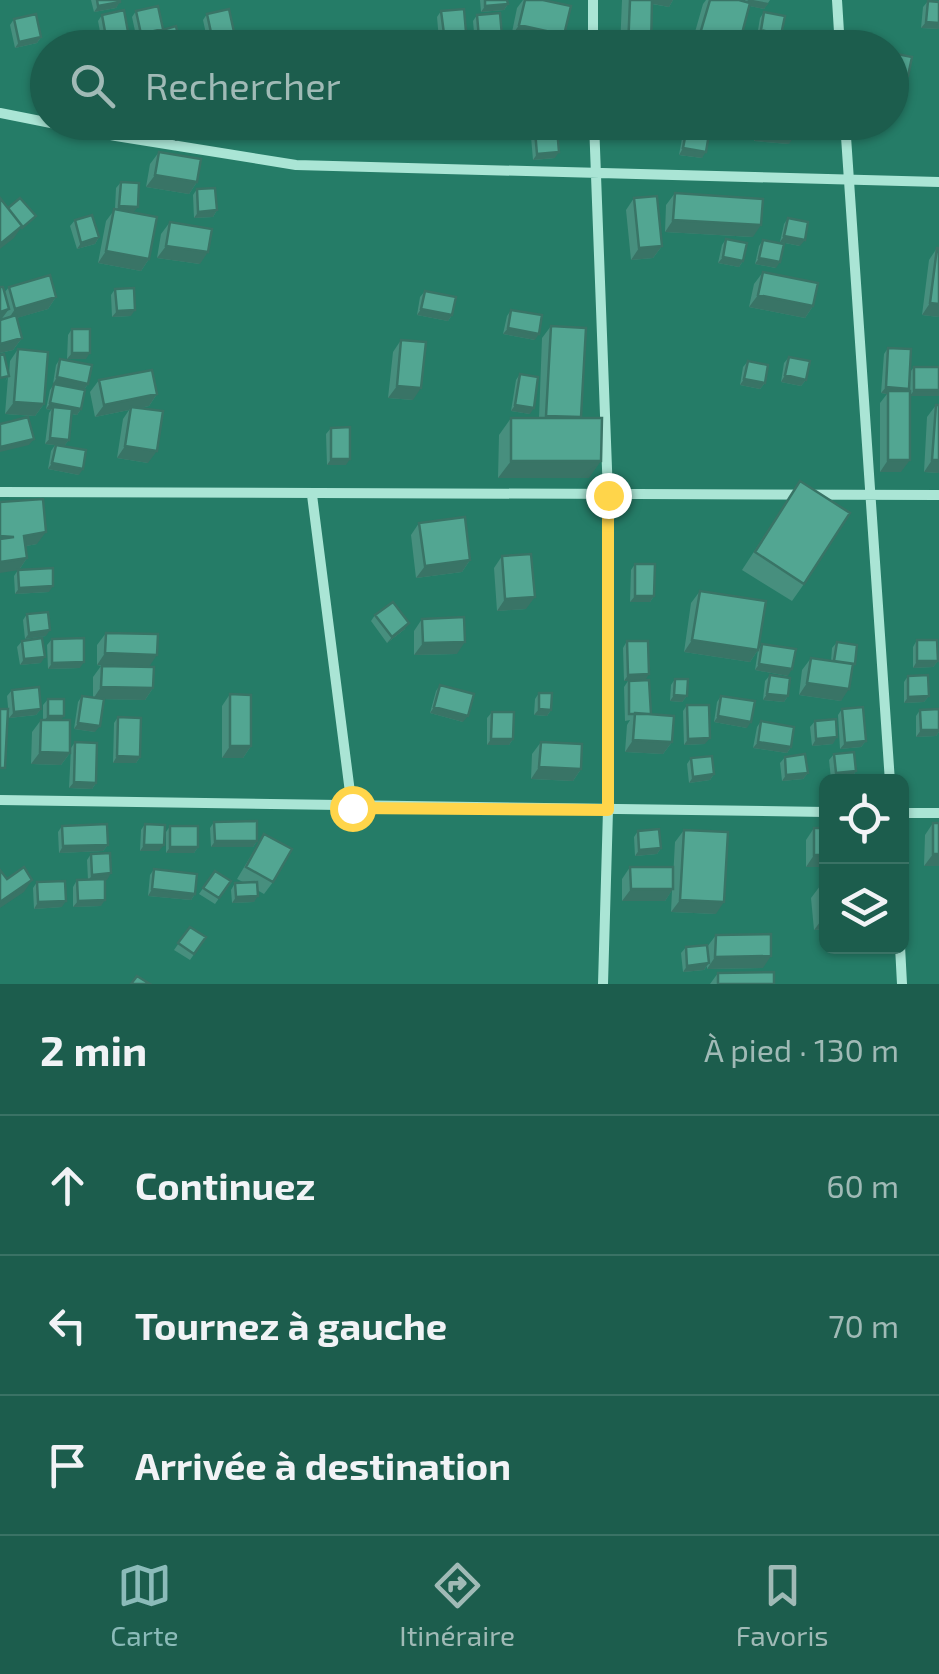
<!DOCTYPE html>
<html lang="fr">
<meta charset="utf-8">
<style>
body{margin:0;font-family:"Exo 2",sans-serif;background:#256354;color:#f1f3f6}
.controls{position:absolute;right:30px;bottom:30px;display:grid;overflow:hidden;border-radius:15px;box-shadow:0 2px 8px #0004}
.controls button{width:90px;height:90px;display:grid;place-items:center;padding:0;border:0;border-bottom:2px solid #3a7265;background:#1c5d4d;color:#f1f3f6;font:50px sans-serif}
.stop{position:absolute;width:30px;height:30px;margin:-22px;border:8px solid #ffd54a;border-radius:50%;background:#fff}
.stop.end{background:#ffd54a;border-color:#fff;box-shadow:0 2px 10px #0008}
.list{margin:0;padding:0;list-style:none}
h2{display:flex;justify-content:space-between;align-items:center;height:130px;margin:0;padding:0 40px;font-size:42px}
h2 small{font-size:32px;font-weight:400;color:#a0bab6}
.list li{display:grid;grid-template-columns:65px 1fr auto;gap:30px;align-items:center;box-sizing:border-box;height:140px;padding:0 40px;border-top:2px solid #3a7265}
.list b{display:block;font-size:38px;white-space:nowrap}
.list em{font-size:32px;font-style:normal;color:#a0bab6}
.icon{flex:none;width:55px;height:55px;fill:none;stroke:currentColor;stroke-width:2;stroke-linecap:round;stroke-linejoin:round}
.map{position:relative;flex:none;width:939px;height:984px;overflow:hidden}
.search{position:absolute;background:#1c5d4d;box-shadow:0 2px 8px #0004;left:30px;right:30px;top:30px;height:110px;display:flex;align-items:center;gap:25px;box-sizing:border-box;padding:0 35px;border-radius:55px;color:#a0bab6;font-size:38px}
.sheet{height:550px;background:#1c5d4d}
nav{display:flex;justify-content:space-around;align-items:center;box-sizing:border-box;height:140px;border-top:2px solid #3a7265;background:#1c5d4d;font-size:28px;color:#a0bab6}
nav a{display:grid;justify-items:center;gap:5px}
nav .on{color:#8bbbb9}
.map>svg:first-child{display:block}
</style>
<div class="map">
<svg width="939" height="984" viewBox="0 0 939 984">
<rect width="100%" height="100%" fill="#257c67"/>
<g fill="none" stroke-linecap="round" stroke-linejoin="round">
<path stroke="#aae5d5" stroke-width="10" d="M593,0V48
M837,0L840,48
M0,113L116,136L296,165L939,182
M594,122L608,495V810L603,984
M845,122L890,782
M0,492L939,495
M312,495L352,808
M0,800L826,812
M902,813H939
M900,946L902,984"/>
</g>
<path fill="#478f7e" d="M91,0H120L116,8L94,12Z
M480,0H507L508,4L504,10L481,12Z
M523,0H543L555,47L511,37L517,8Z
M622,0H673L669,7L652,4L651,48H620Z
M706,0H739L745,2V0H770L764,9L750,6L737,48H696L691,46L703,4Z
M928,1L939,29L921,28L923,7Z
M136,11L163,29L201,48H137L143,38L137,40L132,17Z
M441,11L462,38L439,40L437,17Z
M764,12L781,35L777,41L757,36L760,18Z
M207,14L230,38L208,43L203,20Z
M102,15L131,48H103L98,21Z
M477,15L498,42L475,44L473,21Z
M14,19L41,37L37,43L15,48L10,25Z
M44,54H48V83H45L40,60Z
M172,122H200L198,136L175,141Z
M487,122H514L515,129L511,135L489,137Z
M685,122H711L702,158L679,155Z
M756,122H794L789,144L754,141Z
M535,131L555,158L533,160L531,137Z
M159,152L197,182L189,194L146,187L150,164Z
M121,182L134,212L149,259L141,271L98,263L106,221L115,209L116,188Z
M197,189L217,210L213,217L194,218L193,195Z
M675,193L753,237L665,232L666,205Z
M634,198L662,246L653,258L631,260L626,210Z
M788,218L800,246L780,242L784,224Z
M75,220L99,237L95,244L77,249L70,226Z
M170,222L200,264L157,258L161,234Z
M726,239L743,261L739,267L718,263L722,245Z
M763,240L776,268L755,264L759,246Z
M937,248H939V317L922,315L929,260Z
M763,272L813,306L805,318L749,307L754,284Z
M50,275L56,297L48,309L16,318L22,338L13,350L0,353V287H3L4,293L9,287Z
M115,289L131,316L112,317L111,295Z
M425,291L452,315L448,321L417,315L420,297Z
M511,310L535,340L503,334L507,316Z
M551,326L581,417L589,478H498L499,435L511,418H539L542,338Z
M72,329L86,359H67L68,335Z
M401,340L413,400L388,398L393,352Z
M888,348L910,372L914,367H939L910,396L901,472H880V403L887,394L881,393L884,354Z
M18,349L44,404L35,416L5,414L8,377L5,382L9,374L10,361Z
M789,357L806,380L801,386L781,382L784,363Z
M60,359L88,384L84,390L53,384L56,365Z
M748,361L765,383L760,389L740,385L743,367Z
M520,374L530,414L511,411L516,380Z
M99,380L157,394L149,406L141,408L148,463L117,458L123,419L129,410L95,417L90,392Z
M54,384L81,409L77,415L72,414L69,440L64,446L79,475L48,469L51,451L55,445L45,444L49,413L51,410L46,409L50,390Z
M936,405H939V473L924,472L927,417Z
M331,428L346,465H327L326,434Z
M800,481L804,584L792,601L742,570Z
M0,502L37,544L26,546L27,558L19,570L49,592L15,594L14,576L18,570Z
M419,523L470,560L462,572L416,578L411,535Z
M502,556L526,609L497,611L494,568Z
M635,564L654,596L650,602H630L631,570Z
M700,591L759,649L762,644L788,676L755,670L758,650L750,662L684,652L691,603Z
M27,614L46,636L25,639L23,620Z
M375,615L405,629L387,643L371,621Z
M422,619L457,654L414,655V631Z
M106,633L149,667L153,688L145,700L100,699L95,732L74,729L78,702L82,696L93,698V677L101,666L97,665V645Z
M52,639L80,668L48,669L47,645Z
M917,640L938,661L933,667L913,668V647Z
M22,641L41,663L20,665L17,647Z
M627,641L645,680L650,714L672,742L663,754L625,752L627,725L630,720L625,721L624,687L628,681H624L623,648Z
M837,642L853,667L841,701L799,695L802,670L811,658L831,661L832,648Z
M770,675L788,696L784,702L763,700L765,681Z
M908,676L929,696L924,702L904,703V682Z
M675,679L687,696L682,702L670,701L671,685Z
M440,685L463,722L430,713L436,691Z
M12,690L41,709L36,715L9,718L7,696Z
M539,693L551,710L547,716L534,715L535,699Z
M230,694L251,746L243,758H222V706Z
M721,696L747,728L714,722L717,702Z
M48,699L61,720L70,753L61,765L31,764L32,732L41,720H43V705Z
M687,705L705,744L684,745L683,711Z
M842,709L866,741L861,747L840,749L838,715Z
M939,709V732L936,736L916,737V716L920,710Z
M492,712L513,739L509,745H487V718Z
M118,717L140,757L136,763H113L114,723Z
M761,721L791,747L787,753L753,748L757,727Z
M815,721L833,744L812,746L810,727Z
M75,742L96,783L92,789L69,788L71,748Z
M541,742L581,769L573,781L531,779L532,754Z
M834,754L856,771L852,777L831,779L829,760Z
M785,757L808,773L803,779L782,781L780,763Z
M691,758L714,774L710,780L689,783L687,764Z
M214,822L257,841L253,847H211L210,828Z
M933,823L939,866H924L925,835Z
M145,824L159,851H140L141,830Z
M62,826L108,845L103,851L59,853L58,832Z
M170,826L198,847L194,853H166V832Z
M814,828L826,867H806V840Z
M684,830L716,914L671,912L672,890L665,901H622V879L630,867L673,879L675,842Z
M638,831L661,848L657,854L635,856L634,837Z
M264,834L273,882L264,894L257,890L254,902L232,903L231,890L235,883H245L237,879Z
M91,854L107,880H105L101,906L73,907V887L77,880H88L87,860Z
M154,869L195,894L191,900L148,896L150,875Z
M215,871L231,881L215,904L199,894Z
M37,882L62,907L34,909L33,888Z
M826,885V929L814,930L811,898L820,886Z
M190,927L206,937L190,960L174,950Z
M716,935L763,968L707,969V966L704,970L683,972L681,953L686,947H707Z
M718,973L774,984H710Z"/>
<path fill="#397466" d="M650,0H673L669,7L648,3Z
M748,0H753L769,3L764,9L744,5Z
M120,2L116,8L94,12L98,6Z
M508,4L504,10L481,12L485,6Z
M926,22L939,23V29L921,28Z
M519,25L564,35L555,47L511,37Z
M761,30L781,35L777,41L757,36Z
M234,32L230,38L208,43L212,37Z
M466,32L462,38L439,40L444,34Z
M700,34L739,45L737,48L691,46Z
M502,36L498,42L475,44L479,38Z
M41,37L37,43L15,48L19,42Z
M892,72L908,76L904,82L892,79Z
M515,129L511,135L489,137L493,131Z
M202,130L198,136L175,141L180,135Z
M759,135L793,138L789,144L754,141Z
M683,148L706,152L702,158L679,155Z
M559,152L555,158L533,160L537,154Z
M155,175L197,182L189,194L146,187Z
M119,206L138,207L133,213L115,212Z
M217,210L213,217L194,218L198,212Z
M673,220L761,225L753,237L665,232Z
M22,226L14,238L0,249V244Z
M784,236L805,240L800,246L780,242Z
M99,237L95,244L77,249L81,243Z
M166,246L208,252L200,264L157,258Z
M662,246L653,258L631,260L639,248Z
M106,251L149,259L141,271L98,263Z
M723,257L743,261L739,267L718,263Z
M759,258L780,262L776,268L755,264Z
M758,295L813,306L805,318L749,307Z
M56,297L48,309L7,321L15,309Z
M930,303L939,304V317L922,315Z
M9,309L0,321V312Z
M421,309L452,315L448,321L417,315Z
M135,310L131,316L112,317L117,311Z
M508,328L539,334L535,340L503,334Z
M22,338L13,350L0,353V344Z
M72,353H90L86,359H67Z
M785,375L806,380L801,386L781,382Z
M57,377L88,384L84,390L53,384Z
M744,379L765,383L760,389L740,385Z
M397,386L421,388L413,400L388,398Z
M886,387L909,389L905,395L888,391L887,394L881,393Z
M914,390H939V396H910Z
M157,394L149,406L131,410V407L129,410L95,417L104,405Z
M14,402L44,404L35,416L5,414Z
M50,403L81,409L77,415L53,410V407L51,410L46,409Z
M515,405L534,408L530,414L511,411Z
M50,438L69,440L64,446L45,444Z
M34,439L29,445L0,452V447Z
M125,446L157,451L148,463L117,458Z
M331,459H350L346,465H327Z
M888,460H910L901,472H880Z
M932,460H939V473L924,472Z
M511,461H601L589,478H498Z
M52,463L83,469L79,475L48,469Z
M46,532L37,544L16,548L24,536Z
M27,558L19,570L0,573V562Z
M470,560L462,572L416,578L425,566Z
M53,586L49,592L15,594L19,588Z
M635,596H654L650,602H630Z
M535,597L526,609L497,611L505,599Z
M409,623L405,629L387,643L392,637Z
M50,630L46,636L25,639L29,633Z
M692,640L758,650L750,662L684,652Z
M465,642L457,654L414,655L423,643Z
M105,653L157,655L149,667L97,665Z
M45,657L41,663L20,665L24,659Z
M917,661H938L933,667L913,668Z
M84,662L80,668L48,669L52,663Z
M759,664L792,669L788,676L755,670Z
M649,674L645,681H624L628,675Z
M807,683L849,689L841,701L799,695Z
M101,687L153,688L145,700L93,699Z
M767,694L788,696L784,702L763,700Z
M674,695L687,696L682,702L670,701Z
M929,696L924,702L904,703L908,697Z
M434,707L468,716L463,722L430,713Z
M41,709L36,715L9,718L14,712Z
M539,709L551,710L547,716L534,715Z
M48,716H64L60,722H43Z
M718,716L751,722L747,728L714,722Z
M78,723L100,726L95,732L74,729Z
M921,730H939V732L936,736L916,737Z
M837,737L833,744L812,746L816,739Z
M710,738L705,744L684,745L688,739Z
M491,739H513L509,745H487Z
M633,740L672,742L663,754L625,752Z
M866,741L861,747L840,749L845,743Z
M758,742L791,747L787,753L753,748Z
M230,746H251L243,758H222Z
M40,752L70,753L61,765L31,764Z
M117,756L140,757L136,763H113Z
M539,767L581,769L573,781L531,779Z
M856,771L852,777L831,779L836,773Z
M808,773L803,779L782,781L786,775Z
M714,774L710,780L689,783L693,777Z
M74,782L96,783L92,789L69,788Z
M215,841H257L253,847H211Z
M108,845L103,851L59,853L63,846Z
M144,845H164L159,851H140Z
M170,847H198L194,853H166Z
M661,848L657,854L635,856L639,850Z
M933,854H939V866H924Z
M814,855H826V867H806Z
M111,873L107,880L88,881L92,875Z
M32,880L24,892L0,908V902Z
M152,889L195,894L191,900L148,896Z
M631,889H673L665,901H622Z
M258,896L254,902L232,903L236,897Z
M105,900L101,906L73,907L78,901Z
M680,900L724,902L716,914L671,912Z
M66,901L62,907L34,909L38,902Z
M823,918H826V929L814,930Z
M771,956L763,968L707,969L715,957Z
M709,963L704,970L683,972L687,966Z"/>
<path fill="#52a692" stroke="#397466" stroke-width="2.5" d="M97,0H120V2L98,6Z
M485,0H507L508,4L485,6Z
M525,0H543L571,6L564,35L519,25Z
M630,0H652L651,48H628Z
M710,0H739L750,3L739,45L700,34Z
M928,1L939,2V23L926,22Z
M158,6L163,29L141,34L136,11Z
M229,9L234,32L212,37L207,14Z
M464,9L466,32L444,34L441,11Z
M124,10L131,48H108L102,15Z
M764,12L785,16L781,35L761,30Z
M500,13L502,36L479,38L477,15Z
M36,14L41,37L19,42L14,19Z
M176,26L181,48H149L145,35Z
M198,33L201,48H181L179,38Z
M784,35L809,39L807,48H782Z
M239,38L241,48H205L204,44Z
M892,53L912,57L908,76L892,72Z
M177,122H200L202,130L180,135Z
M492,122H514L515,129L493,131Z
M688,122H711L706,152L683,148Z
M759,122H794L793,138L759,135Z
M557,128L559,152L537,154L535,131Z
M159,152L201,159L197,182L155,175Z
M121,182L139,183L138,207L119,206Z
M215,188L217,210L198,212L197,189Z
M675,193L763,199L761,225L673,220Z
M657,196L662,246L639,248L634,198Z
M0,198L22,226L0,244Z
M20,198L36,216L22,228L21,227L22,226L8,208Z
M114,209L157,217L149,259L106,251Z
M92,215L99,237L81,243L75,220Z
M788,218L808,222L805,240L784,236Z
M170,222L212,229L208,252L166,246Z
M726,239L747,243L743,261L723,257Z
M763,240L784,244L780,262L759,258Z
M937,248H939V304L930,303Z
M763,272L818,283L813,306L758,295Z
M50,275L56,297L15,309L9,287Z
M0,287H3L9,309L0,312Z
M134,288L135,310L117,311L115,289Z
M425,291L456,297L452,315L421,309Z
M511,310L542,315L539,334L508,328Z
M16,315L22,338L0,344V320Z
M551,326L586,328L581,417L546,416Z
M72,329H90V353H72Z
M401,340L426,342L421,388L397,386Z
M888,348L911,349L909,389L886,387Z
M18,349L48,352L44,404L14,402Z
M4,354L9,376L0,378V355Z
M789,357L810,361L806,380L785,375Z
M60,359L92,365L88,384L57,377Z
M748,361L768,365L765,383L744,379Z
M914,367H939V390H914Z
M152,370L157,394L104,405L99,380Z
M520,374L538,377L534,408L515,405Z
M54,384L85,390L81,409L50,403Z
M888,391H910V460H888Z
M936,405H939V460H932Z
M53,407L72,409L69,440L50,438Z
M131,407L163,411L157,451L125,446Z
M28,417L34,439L0,447V424Z
M511,418H602L601,461H511Z
M350,427V459H331V428Z
M56,445L86,450L83,469L52,463Z
M800,481L850,513L804,584L755,552Z
M43,499L46,532L24,536L27,558L0,562V539L14,537L0,536V502Z
M465,517L470,560L425,566L419,523Z
M531,554L535,597L505,599L502,556Z
M635,564H655L654,596H635Z
M53,568V586L19,588L18,570Z
M700,591L766,601L758,650L692,640Z
M393,602L409,623L392,637L375,615Z
M48,612L50,630L29,633L27,614Z
M464,617L465,642L423,643L422,619Z
M106,633L158,634L157,655L105,653Z
M42,638L45,657L24,659L22,641Z
M84,638V662L52,663V639Z
M917,640H937L938,661H917Z
M627,641H648L649,674L628,675Z
M837,642L857,645L855,664L834,661Z
M762,644L796,649L792,669L759,664Z
M811,658L853,664L849,689L807,683Z
M102,666L154,667L153,688L101,687Z
M770,675L790,678L788,696L767,694Z
M928,675L929,696L908,697V676Z
M675,679H688L687,696L674,695Z
M649,680L651,714H629V681Z
M440,685L474,694L468,716L434,707Z
M39,687L41,709L14,712L12,690Z
M539,693H552L551,710L539,709Z
M230,694L251,695V746H230Z
M82,696L104,699L100,726L78,723Z
M721,696L755,701L751,722L718,716Z
M48,699H64V716H48Z
M687,705H709L710,738L688,739Z
M863,707L866,741L845,743L842,709Z
M0,709H8L5,768H0Z
M939,709V730H921L920,710Z
M492,712H514L513,739H491Z
M635,713L674,716L672,742L633,740Z
M118,717L141,718L140,757L117,756Z
M836,719L837,737L816,739L815,721Z
M41,720H70V753L40,752Z
M761,721L794,727L791,747L758,742Z
M75,742L97,743L96,783L74,782Z
M541,742L582,744L581,769L539,767Z
M854,752L856,771L836,773L834,754Z
M805,754L808,773L786,775L785,757Z
M712,756L714,774L693,777L691,758Z
M257,821V841H215L214,822Z
M933,823H939V854H933Z
M107,824L108,845L63,846L62,826Z
M145,824L165,825L164,845H144Z
M170,826H198V847H170Z
M814,828H826V855H814Z
M659,829L661,848L639,850L638,831Z
M684,830L728,832L724,902L680,900Z
M264,834L292,849L273,882L246,867Z
M110,853L111,873L92,875L91,854Z
M24,867L32,880L0,902V870L7,879Z
M630,867H673V889H631Z
M154,869L197,874L195,894L152,889Z
M215,871L231,881L219,898L203,888Z
M105,879V900L78,901L77,880Z
M65,881L66,901L38,902L37,882Z
M257,882L258,896L236,897L235,883Z
M826,885V918H823L820,886Z
M190,927L206,937L194,954L178,943Z
M771,934V956L715,957L716,935Z
M707,945L709,963L687,966L686,947Z
M774,972V984H718V973Z
M137,976L150,984H131Z"/>
<g fill="none" stroke-linecap="round" stroke-linejoin="round">
<path stroke="#ffd54a" stroke-width="12" d="M352,808L608,810V495"/>
</g>
</svg>
<div class="controls">
<button><svg class="icon" aria-label="locate" viewBox="0 0 24 24"><circle cx="12" cy="12" r="6"/><path d="M12 2v4M12 18v4M2 12h4M18 12h4"/></svg></button>
<button><svg class="icon" aria-label="layers" viewBox="0 0 24 24"><path d="M12 4l9 5-9 5-9-5zM3 14l9 5 9-5"/></svg></button>
</div>
<div class="stop" style="left:352px;top:808px"></div>
<div class="stop end" style="left:608px;top:495px"></div>
<div class="search"><svg class="icon" aria-label="search" viewBox="0 0 24 24"><circle cx="10" cy="10" r="6"/><path d="M15 15l6 6"/></svg>Rechercher</div>
</div>
<section class="sheet">
<h2>2 min<small>À pied · 130 m</small></h2>
<ul class="list">
<li><svg class="icon" aria-label="ahead" viewBox="0 0 24 24"><path d="M12 20V5M6 11l6-6 6 6"/></svg><div><b>Continuez</b></div><em>60 m</em></li>
<li><svg class="icon" aria-label="left" viewBox="0 0 24 24"><path d="M17 20v-9H6M10 6l-5 5 5 5"/></svg><div><b>Tournez à gauche</b></div><em>70 m</em></li>
<li><svg class="icon" aria-label="arrive" viewBox="0 0 24 24"><path d="M6 21V4h12l-3 4 3 4H6"/></svg><div><b>Arrivée à destination</b></div></li>
</ul>
</section>
<nav>
<a class="on"><svg class="icon" aria-label="map" viewBox="0 0 24 24"><path d="M3 6l6-2 6 2 6-2v14l-6 2-6-2-6 2zM9 4v14M15 6v14"/></svg>Carte</a>
<a><svg class="icon" aria-label="directions" viewBox="0 0 24 24"><path d="M12 3l9 9-9 9-9-9zM9 14v-3h6M13 9l2 2-2 2"/></svg>Itinéraire</a>
<a><svg class="icon" aria-label="saved" viewBox="0 0 24 24"><path d="M7 4h10v16l-5-4-5 4z"/></svg>Favoris</a>
</nav>
